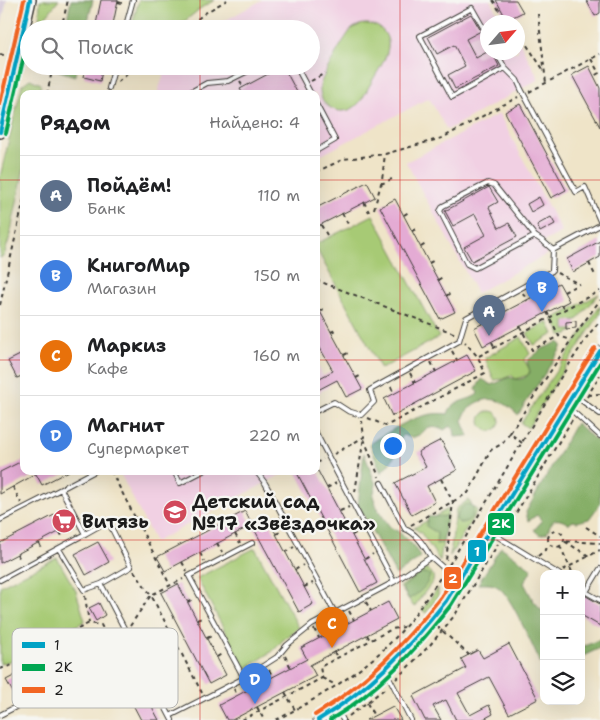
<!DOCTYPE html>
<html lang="ru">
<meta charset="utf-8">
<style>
body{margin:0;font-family:"Shantell Sans",sans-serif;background:#f2f2f2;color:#202124}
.controls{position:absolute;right:15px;bottom:15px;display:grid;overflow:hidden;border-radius:10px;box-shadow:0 5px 20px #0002}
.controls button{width:45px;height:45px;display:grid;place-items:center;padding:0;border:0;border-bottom:1px solid #e0e0e0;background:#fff;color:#202124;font:25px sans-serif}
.compass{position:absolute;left:480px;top:15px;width:45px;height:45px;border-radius:50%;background:#fff;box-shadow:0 5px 20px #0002;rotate:62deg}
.you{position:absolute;left:392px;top:445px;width:18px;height:18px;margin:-12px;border:4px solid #fff;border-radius:50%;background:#1a73e8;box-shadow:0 0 0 8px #1a73e833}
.badge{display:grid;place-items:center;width:32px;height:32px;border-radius:50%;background:#0b8043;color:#fff;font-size:16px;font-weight:700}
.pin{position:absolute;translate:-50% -41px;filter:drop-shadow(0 1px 2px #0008)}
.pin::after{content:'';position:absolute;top:26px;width:18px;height:15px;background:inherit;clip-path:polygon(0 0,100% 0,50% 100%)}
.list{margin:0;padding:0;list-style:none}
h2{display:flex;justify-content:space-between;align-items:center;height:65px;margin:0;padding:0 20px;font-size:21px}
h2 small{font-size:16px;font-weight:400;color:#757577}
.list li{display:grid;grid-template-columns:32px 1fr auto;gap:15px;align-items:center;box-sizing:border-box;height:80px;padding:0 20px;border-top:1px solid #e0e0e0}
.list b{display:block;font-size:19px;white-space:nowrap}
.list p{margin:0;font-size:16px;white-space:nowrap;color:#757577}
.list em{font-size:16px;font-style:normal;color:#757577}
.icon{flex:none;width:28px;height:28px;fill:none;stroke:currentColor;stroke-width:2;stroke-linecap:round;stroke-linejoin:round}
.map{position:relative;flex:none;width:600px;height:720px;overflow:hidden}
.search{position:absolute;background:#fff;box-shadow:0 5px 20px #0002;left:20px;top:20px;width:300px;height:55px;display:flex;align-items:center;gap:12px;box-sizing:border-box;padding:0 18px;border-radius:28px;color:#757577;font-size:19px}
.panel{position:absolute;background:#fff;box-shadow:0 5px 20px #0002;left:20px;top:90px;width:300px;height:385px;border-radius:10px}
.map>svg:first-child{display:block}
</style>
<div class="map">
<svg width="600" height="720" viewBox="0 0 600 720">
<rect width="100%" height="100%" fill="#f6f6f2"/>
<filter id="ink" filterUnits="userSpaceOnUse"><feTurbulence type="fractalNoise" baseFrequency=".02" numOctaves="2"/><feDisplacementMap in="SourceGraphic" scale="10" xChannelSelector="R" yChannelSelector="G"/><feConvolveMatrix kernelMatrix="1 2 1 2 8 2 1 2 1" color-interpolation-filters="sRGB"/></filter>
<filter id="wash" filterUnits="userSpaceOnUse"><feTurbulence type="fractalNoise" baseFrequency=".0096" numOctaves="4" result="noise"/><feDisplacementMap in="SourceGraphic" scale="20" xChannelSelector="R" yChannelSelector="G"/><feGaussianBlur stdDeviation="1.12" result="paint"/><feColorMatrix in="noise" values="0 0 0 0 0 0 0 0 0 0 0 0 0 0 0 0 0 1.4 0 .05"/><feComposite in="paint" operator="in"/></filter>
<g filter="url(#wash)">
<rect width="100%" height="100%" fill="#efe4c8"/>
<path fill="#f1d0e3" d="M262,0H490L501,20L506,22H488V52H518V39L539,79L447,130L429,98L316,158V94H157L167,66H311V29H210Z
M499,114L562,232L541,243L547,254L477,293L406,162Z
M316,363L329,387L316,394Z
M119,471H283L284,473L155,542Z"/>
<path fill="#cebed1" d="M0,0H7L0,31Z"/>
<path fill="#a7ca74" stroke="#627348" d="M40,0H59L39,25Z
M139,0H215L201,8L175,29H144L132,25Z
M366,24C372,24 379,26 383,31C397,47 379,68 371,83C366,91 362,103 353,108C346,112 338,112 331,108C323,104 319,95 320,86C321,78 346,34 352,29C356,26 361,24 366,24Z
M30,79L41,84L39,94H24V168L10,236L4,256L0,258V177L22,85Z
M373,215L439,337L381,369L316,248V244Z
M599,294L577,320L565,321V330H574L568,334L561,335L553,319Z
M600,306V314L560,375L528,428L521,423Z
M548,322L554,334L534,345L527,333Z
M521,337L530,354L524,360L530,370L528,375L516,379L511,375L504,379L494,380L485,358Z
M480 421a10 10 0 1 1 20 0a10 10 0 1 1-20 0Z
M468,500L477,511L450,556L456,509Z
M448,509L440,561L421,533L414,528Z
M255,548L299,628L283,640L273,651L245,669L197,578Z
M57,558L76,591L85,621L17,659L0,664V586Z
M424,569H428C432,573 434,575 433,581L414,607L400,587Z
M438,588V596L426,613L422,610Z"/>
<path fill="#85ae66" stroke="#506541" d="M71,0H93L86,29H65Z
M57,66H77L75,76L56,70Z
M558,342L562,345L560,350L518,415C504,400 488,393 471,407C467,410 463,416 463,421C464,425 467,431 469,436L455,437L454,429L450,426L444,430L441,428L428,427L421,434L412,438L403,435C398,442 399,448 395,455C392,462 386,467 381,473L370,444C393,429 420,410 448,414C452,399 468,402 478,394L476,388L482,379L492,385L510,377C517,381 526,380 530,372L527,361L542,349Z
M576,423L600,444V504L589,519L577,522L573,521L569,524C555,516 552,519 547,533L540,535L534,530L542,521L537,515L528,521L526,512Z
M364,453L376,485L373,496L378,510L390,527L399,532L411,543L421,557L396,575L358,505Z
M467,504L473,506C474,516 470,523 459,523L456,519C458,512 460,507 467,504Z
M447,516L443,543L436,544L437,533L426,526L428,517Z
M501,547L532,569L524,583L533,600L544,613V668L540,662C532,646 511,595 498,587C492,583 485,584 478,584Z
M420,573H426L430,575C428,586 418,594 409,599L402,588Z
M600,639V648L581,657V644L585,646Z"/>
<g id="blocks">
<path fill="#e4abd4" d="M101,0H118L112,29H95Z
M496,0H516L523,12L507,20Z
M586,0H600V13L595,16Z
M471,14L481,31L466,39L476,58L487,52H492L499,66L455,89L448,75L465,66L454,45L437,54L428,37Z
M86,66H103L100,81L84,77Z
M283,66L298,94H243L240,89Z
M589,66L600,88V127L572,75Z
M520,104L566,190L551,198L505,112Z
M367,182L375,197L316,227V208Z
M489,187L498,202L489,207L499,228L509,223L517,237L472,261L464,247L486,235L475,214L453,226L445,211Z
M539,197L543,205L531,212L527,204Z
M395,199L455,312L440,319L380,207Z
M551,217L555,224L540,232L537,225Z
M600,241V257L573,272L567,259Z
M559,283L569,301L483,346L474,328Z
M316,304L362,389L346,397L337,380L316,391V380L333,371L316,341Z
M576,321V328L566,329V322Z
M24,353V375L17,378L8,361Z
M467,355L476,371L392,416L384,399Z
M441,440L457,470L427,486L435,502L412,515L395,483L426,467L418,452Z
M24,460V471H69L42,485L36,474L0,494V472Z
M296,471H318L377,583L360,592Z
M62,511L70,526L0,563V543Z
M245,511L252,525L165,571L157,557Z
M267,517L313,604L299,612L252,525Z
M98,542L109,562L86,575L75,554Z
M178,584L226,675L209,684L161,593Z
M581,593L600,604V626L581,615Z
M388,602L397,619L310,665L316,676L232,720H227L219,705L307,659L301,648Z
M99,603L105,615L96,621L89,608Z
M92,635L100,650L14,694L6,680Z
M509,644L538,699L509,714L489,677L458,693L470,715L489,705L493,714L482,720H456L446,700L433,706L441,720H425L413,696L466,668L461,659L478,650L483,658Z
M121,648L144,692L159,720H141L107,655Z
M393,706L401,720H366Z"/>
</g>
</g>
<g filter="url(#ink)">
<use href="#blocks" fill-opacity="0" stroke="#3c3a36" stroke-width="1"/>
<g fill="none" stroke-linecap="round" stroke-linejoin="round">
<defs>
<path id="service" d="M125,29L133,0
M488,36L472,8L420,36L452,97L505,68
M496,52L505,68L517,80L521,89L576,192L585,187L600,221
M296,66L311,94
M109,88L115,66
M187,94L207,83L228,81L258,66
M316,104L335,140L316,151
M535,236L475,268L467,264L440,211L443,206L488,183L494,185L535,236L544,242L553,250
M574,395L600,414
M567,406L600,436
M316,411L334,402L348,411L361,415L374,402L370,390L459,341L466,318L552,271L553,250L600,225
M174,471L180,483L203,471
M256,471L265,483L335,613
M381,483L405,529C418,534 424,546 431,557
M0,520L61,489
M490,532L559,574
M85,534L108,521L131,567L101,584L172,720
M252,543L189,576L244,678L277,657L287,645L312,625L394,582L316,433
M59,549L84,590L101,584
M0,580L85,534L61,489L95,471
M394,582L431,557L457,580
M581,588L586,592L600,569
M586,592L600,600
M386,671L411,720
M337,709L343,720
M0,715L82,673L98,661L110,642L128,635
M170,716L244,678"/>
<path id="tertiary" d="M318,720C371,691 410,648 446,601L600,351"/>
<path id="primary" d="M0,132L30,0"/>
</defs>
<use href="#service" stroke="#3c3a36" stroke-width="6"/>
<use href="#tertiary" stroke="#3c3a36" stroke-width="11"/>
<use href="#primary" stroke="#3c3a36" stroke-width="14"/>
<path stroke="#3c3a36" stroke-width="2" stroke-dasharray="4 4" stroke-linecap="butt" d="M493,0L503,17L509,22
M118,2L125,4
M538,14L546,83
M112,28L114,29
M61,29L68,0
M185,29L205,13L227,0
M518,32L543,69
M0,54L7,56
M591,59L599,73L594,76
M240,81L244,87
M311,81L325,73
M118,82L137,66
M529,92L600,54
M47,94L53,66
M316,172L344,159L385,154L442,138L518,97
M381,184L392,179
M364,202L369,212
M374,209L382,180L385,154
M342,213L348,224
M404,215L409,212
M321,225L327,235
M412,231L418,228
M421,247L426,244
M429,263L435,260
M589,263L595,275
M557,273L579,284
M316,280L456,334
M438,280L444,276
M545,281L549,289
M564,292L579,284
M523,293L527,301
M446,296L452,292
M501,304L505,312
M562,304L564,309
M0,305L24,199
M320,311L326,308
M547,312L559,336L571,340
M480,316L484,323
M520,326L532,350L559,336
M331,332L338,329
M492,342L495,348
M452,351L457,360
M344,355L350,352
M479,356L582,300L600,291
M431,362L436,372
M410,373L415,383
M356,378L362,375
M391,387L394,394
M588,395L600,394
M587,397L600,375
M368,418L386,426L485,373L478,357L465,342
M510,433L571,340L600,300
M364,439L379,477
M334,454L364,437L362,421
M316,463L323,459
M111,471L170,585
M441,479L453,502L446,561
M13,487L21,503
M327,488L336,483
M355,492L364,437
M340,511L349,507
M411,525L468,493L491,450L503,443L510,433L522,443
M586,527L600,536
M548 539a8 8 0 1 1 16 0a8 8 0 1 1-16 0Z
M60,532L63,538
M504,533L572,420
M235,534L240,543
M276,534L283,531
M352,535L361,530
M39,543L42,550
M217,543L222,552
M560,546L573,574
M285,552L294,547
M200,553L204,561
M17,554L21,561
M538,556L551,545
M589,556L564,541L600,543
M365,559L373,554
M182,562L187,571
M449,565L559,380L589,334L600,321
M295,570L303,565
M563,570L600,550
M134,571L151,595L202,693
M304,587L313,583
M85,596L89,623
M188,602L194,598
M366,602L371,611
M349,611L354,620
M197,620L204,617
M332,620L336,629
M130,626L151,595L183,579
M437,626L469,655
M314,629L319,638
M367,635L370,640
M207,638L214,635
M334,652L337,657
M285,656L291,668
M217,657L223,653
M65,668L68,675
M0,669L19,663L89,623L101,625L107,636
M269,670L273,677
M322,678L336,685
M252,679L255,686
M396,679L430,645L455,615L498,544
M234,689L237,695
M285,692L295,710
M367,703L374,716
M257,707L264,720
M349,716L387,687
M242,720L322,678L320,667L392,629L404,627
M276,720C318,698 360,674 393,640C412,621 427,597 442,575"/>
<use href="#service" stroke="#fff" stroke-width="4"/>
<use href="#tertiary" stroke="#fff" stroke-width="9"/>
<use href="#primary" stroke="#fff" stroke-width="11"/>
<defs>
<path id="bus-1" d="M0,132L30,0
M318,720C370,689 409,648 446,601L600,351"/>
<path id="bus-2" d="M6,133L29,34
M330,720C379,691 416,649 451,605L600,363"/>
<path id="bus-3" d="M0,104L24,0
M315,715C366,684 404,644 441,597L595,348"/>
</defs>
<use href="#bus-1" stroke="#f6f6f2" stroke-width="8"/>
<use href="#bus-2" stroke="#f6f6f2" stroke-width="8"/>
<use href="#bus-3" stroke="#f6f6f2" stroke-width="8"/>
<use href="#bus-1" stroke="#01a2c5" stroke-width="4"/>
<use href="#bus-2" stroke="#00a651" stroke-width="4"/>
<use href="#bus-3" stroke="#f26522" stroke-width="4"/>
</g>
</g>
<path fill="none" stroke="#d62828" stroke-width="1" stroke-opacity="0.55" d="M200,0V29M400,0V720M200,66V94M0,180H24M316,180H600M0,360H24M316,360H600M200,471V720M0,540H600"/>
<defs>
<symbol id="school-disc" viewBox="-11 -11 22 22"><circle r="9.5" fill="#d1495b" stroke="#f6f6f2"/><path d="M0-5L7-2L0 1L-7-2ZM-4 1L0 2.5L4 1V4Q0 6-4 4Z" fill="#fff"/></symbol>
<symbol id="supermarket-disc" viewBox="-11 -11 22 22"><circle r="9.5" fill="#d1495b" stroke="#f6f6f2"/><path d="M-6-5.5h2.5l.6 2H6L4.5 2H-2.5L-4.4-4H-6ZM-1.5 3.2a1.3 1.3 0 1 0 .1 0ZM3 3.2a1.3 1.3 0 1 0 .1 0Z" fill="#fff"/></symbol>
</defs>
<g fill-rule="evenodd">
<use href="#school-disc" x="161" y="498" width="28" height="28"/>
<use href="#supermarket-disc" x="50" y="507" width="28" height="28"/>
</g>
<g text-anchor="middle" stroke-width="4.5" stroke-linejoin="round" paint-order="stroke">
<g font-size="19" font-weight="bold" fill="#1c1c1c" stroke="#f6f6f2" text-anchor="start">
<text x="192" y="508">Детский сад<tspan x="192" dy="22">№17 «Звёздочка»</tspan></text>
<text x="82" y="528">Витязь</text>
</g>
</g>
<rect x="12" y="628" width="166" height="80" rx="8" fill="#f6f6f2" stroke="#b5b5b2" stroke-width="1"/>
<rect x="22" y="642" width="23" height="6" fill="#01a2c5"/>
<rect x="22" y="664" width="23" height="7" fill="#00a651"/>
<rect x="22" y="687" width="23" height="6" fill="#f26522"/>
<g font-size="14" fill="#1c1c1c">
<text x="54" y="650">1</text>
<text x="54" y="672">2К</text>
<text x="54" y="695">2</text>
</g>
<g stroke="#f6f6f2" stroke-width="2">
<rect x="487" y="512" width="28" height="24" rx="5" fill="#00a651"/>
<rect x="467" y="539" width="20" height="24" rx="5" fill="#01a2c5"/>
<rect x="443" y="566" width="19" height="24" rx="5" fill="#f26522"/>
</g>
<g font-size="14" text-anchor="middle" font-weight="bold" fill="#fff">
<text x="501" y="528">2К</text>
<text x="477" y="556">1</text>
<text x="453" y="583">2</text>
</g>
</svg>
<div class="controls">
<button>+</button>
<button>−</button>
<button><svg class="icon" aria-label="layers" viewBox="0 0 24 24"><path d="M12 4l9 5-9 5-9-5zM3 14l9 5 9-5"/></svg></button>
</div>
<svg class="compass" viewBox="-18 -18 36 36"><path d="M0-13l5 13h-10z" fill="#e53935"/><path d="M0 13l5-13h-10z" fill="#757577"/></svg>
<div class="you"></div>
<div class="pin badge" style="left:489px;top:336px;background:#5c6f8a">A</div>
<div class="pin badge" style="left:542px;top:312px;background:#3f7fe0">B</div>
<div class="pin badge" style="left:332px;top:648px;background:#e8710a">C</div>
<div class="pin badge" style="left:255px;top:704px;background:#3f7fe0">D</div>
<div class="search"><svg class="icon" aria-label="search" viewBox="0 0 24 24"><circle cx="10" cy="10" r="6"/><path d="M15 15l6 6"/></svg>Поиск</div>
<section class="panel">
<h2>Рядом<small>Найдено: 4</small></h2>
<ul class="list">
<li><span class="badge" style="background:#5c6f8a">A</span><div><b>Пойдём!</b><p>Банк</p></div><em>110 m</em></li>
<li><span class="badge" style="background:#3f7fe0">B</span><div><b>КнигоМир</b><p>Магазин</p></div><em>150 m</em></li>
<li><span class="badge" style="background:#e8710a">C</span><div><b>Маркиз</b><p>Кафе</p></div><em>160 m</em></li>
<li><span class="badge" style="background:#3f7fe0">D</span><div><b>Магнит</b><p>Супермаркет</p></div><em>220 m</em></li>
</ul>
</section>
</div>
